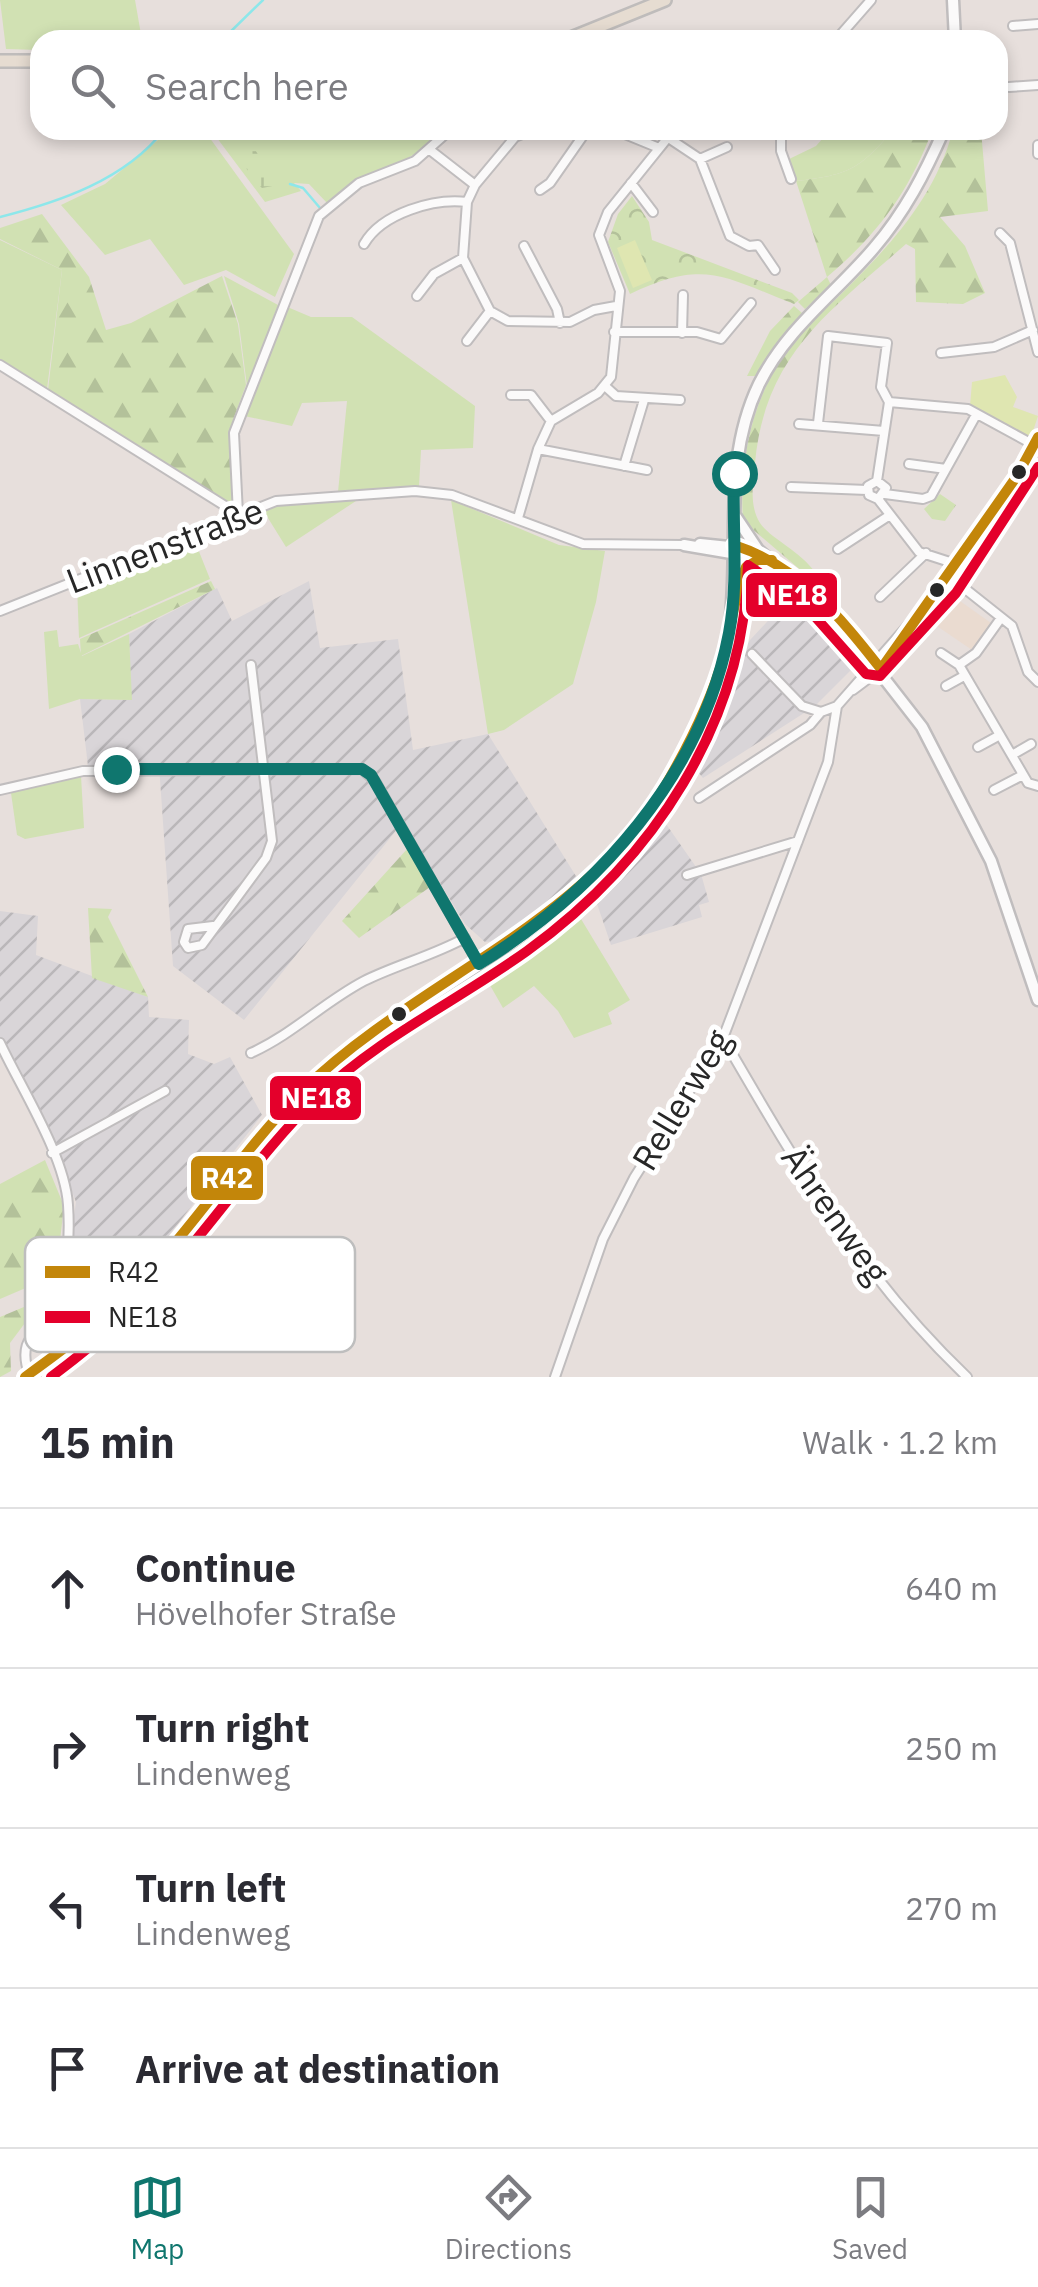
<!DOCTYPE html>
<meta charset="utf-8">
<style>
body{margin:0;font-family:"IBM Plex Sans",sans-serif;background:#f2f2f3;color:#2b2b33}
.stop{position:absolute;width:30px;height:30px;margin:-22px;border:8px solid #0f766e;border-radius:50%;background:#fff}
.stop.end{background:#0f766e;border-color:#fff;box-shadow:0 2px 10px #0008}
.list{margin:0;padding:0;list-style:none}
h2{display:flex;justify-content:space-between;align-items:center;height:130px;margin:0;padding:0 40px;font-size:42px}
h2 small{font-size:32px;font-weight:400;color:#7c7c81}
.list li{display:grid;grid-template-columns:65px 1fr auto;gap:30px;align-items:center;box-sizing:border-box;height:160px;padding:0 40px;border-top:2px solid #e1e1e2}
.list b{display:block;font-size:38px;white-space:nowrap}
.list p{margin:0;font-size:32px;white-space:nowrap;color:#7c7c81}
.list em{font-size:32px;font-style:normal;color:#7c7c81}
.icon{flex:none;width:55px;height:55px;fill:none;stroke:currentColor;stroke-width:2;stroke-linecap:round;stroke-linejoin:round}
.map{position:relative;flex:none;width:1038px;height:1377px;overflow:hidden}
.search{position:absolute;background:#fff;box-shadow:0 5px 15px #0003;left:30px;right:30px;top:30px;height:110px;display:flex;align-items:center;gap:25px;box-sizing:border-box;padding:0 35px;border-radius:30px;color:#7c7c81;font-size:38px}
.sheet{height:770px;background:#fff}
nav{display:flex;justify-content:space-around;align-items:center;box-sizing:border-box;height:140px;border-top:2px solid #e1e1e2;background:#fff;font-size:28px;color:#7c7c81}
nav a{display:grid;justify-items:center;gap:5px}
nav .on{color:#0f766e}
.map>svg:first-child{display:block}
</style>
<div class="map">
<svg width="1038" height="1377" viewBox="0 0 1038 1377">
<defs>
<pattern id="industrial-furrows" width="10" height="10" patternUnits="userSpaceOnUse" patternTransform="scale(2.5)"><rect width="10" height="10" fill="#d9d5d8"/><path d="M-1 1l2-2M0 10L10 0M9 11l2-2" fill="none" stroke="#bab7b9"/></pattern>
<pattern id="forest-firs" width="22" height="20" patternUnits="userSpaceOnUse" patternTransform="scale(2.5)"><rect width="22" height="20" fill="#d1e1b3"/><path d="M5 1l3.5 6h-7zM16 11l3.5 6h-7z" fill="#b3c19a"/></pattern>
<pattern id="wetland-marsh" width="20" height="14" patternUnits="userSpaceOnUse" patternTransform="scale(2.5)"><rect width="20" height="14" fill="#d1e1b3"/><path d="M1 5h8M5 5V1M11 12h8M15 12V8" fill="none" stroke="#b3c19a"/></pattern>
<pattern id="park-crowns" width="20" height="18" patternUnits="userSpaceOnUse" patternTransform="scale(2.5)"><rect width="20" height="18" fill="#d1e1b3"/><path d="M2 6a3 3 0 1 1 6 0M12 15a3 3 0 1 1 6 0" fill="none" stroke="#b3c19a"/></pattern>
</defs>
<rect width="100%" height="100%" fill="#e7dfdc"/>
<path fill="url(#industrial-furrows)" d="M309,581L320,648L398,639L413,750L488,734L579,881L520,928L497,941L485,942L465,924L403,822L244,1020L173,966L159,765L88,766L80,699L131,700L129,634L217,588L232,621Z
M793,594L859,662L815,706L703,778L692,765L731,672L750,640Z
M666,824L701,874L709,902L699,905L702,917L611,945L593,892L633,850Z
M0,911L38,916L36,955L148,997L149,1017L189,1020L188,1054L214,1064L230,1057L262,1115L133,1282L65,1280L76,1202L57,1152L0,1038Z"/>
<path fill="#eadbd0" d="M950,594L991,623L972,650L931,622Z"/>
<path fill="#d1e1b3" d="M0,0H135L142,40H40V50L6,49Z
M170,130H204L294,254L275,297L226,270L184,285L150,239L105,255L61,205L105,184Z
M211,130H440L443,133C408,165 365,175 327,203L309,184L294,183L301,191L265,202Z
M830,130H893C859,170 848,175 796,181L785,161L816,146Z
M0,240L62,270L47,389L0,360Z
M224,276L278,305L247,386L239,324Z
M285,306L311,317H352L475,406L473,448L421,450L419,486L338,492L347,401L302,403L292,426L244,416Z
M359,499L286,547L263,510L280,504Z
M451,500L559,545L605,551L596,602L573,684L504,730L488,734Z
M194,539L210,579L79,638L77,585Z
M57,630L59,647L78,644L82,656L129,634L132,700L80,699L49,709L44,632Z
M81,776L84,828L25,839L17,835L11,793Z
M575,909L630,1000L608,1013L612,1024L574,1038L558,1011L534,986L503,1008L483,973Z"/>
<path fill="url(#forest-firs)" d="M893,130L932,131C909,192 877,235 827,277L831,285L805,309L798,302L827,277L796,181C848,175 859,170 893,130Z
M953,130H981L988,211L940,217L965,246L985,293L963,304L916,302L915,249L906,244C830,311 765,354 755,463C753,482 749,506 760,523C770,538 799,550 816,573L811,579L743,521C739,460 752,398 789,347C802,328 821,313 837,298C888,248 934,200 953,130Z
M42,214L89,277L106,330L131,323L222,276L238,324L246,385L229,431L234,509L48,390L62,270L0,239V228Z
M794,306L802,313L755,376H747L770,331Z
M211,581L215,589L81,656L80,639Z
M408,848L430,887L359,938L342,921Z
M88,908L112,909L108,917L148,997L92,978Z
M45,1160L64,1206L56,1275L0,1299V1184Z
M43,1299L10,1343L11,1371L0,1377V1317Z"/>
<path fill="url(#wetland-marsh)" d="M218,130H243L265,166L283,184L262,188L257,183Z"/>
<path fill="url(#park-crowns)" d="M632,196L649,222L652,240L792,293L799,300L794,304C722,276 704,259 630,294L608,242L618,214Z
M940,494L956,505L945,521L932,519L924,509Z"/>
<path fill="#dfe6b1" d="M635,240L652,280L633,288L617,248Z
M1005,375L1017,397L1013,407L1038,416L1031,437L990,422L970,406L972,382Z"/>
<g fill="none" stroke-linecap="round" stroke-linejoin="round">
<path stroke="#8de7ea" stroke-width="2.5" d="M222,40L263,0
M290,184L303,188L320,208
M0,217C59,202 125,180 164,130"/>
<defs>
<path id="street" d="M1013,26L1038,24
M836,40L871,0
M1009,87L1038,85
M532,130L515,137L475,185L467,202L463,258L490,311L508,321L570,322L594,310L616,306
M563,130H580
M615,130L659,148
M781,130V151L791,179
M670,139L700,159L730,236L749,246L758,245L775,270
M1038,145V154
M430,150L475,185
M700,159L727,147
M631,183L653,212
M540,190L550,183L587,130
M1000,233L1010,243L1038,352
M364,244C382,213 434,198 467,202
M524,246L557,309L560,323
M417,296L434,274L463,258
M614,332H697L721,339L751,303
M682,333L683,295
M467,341L490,311
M941,353L994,347L1033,330
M0,365L238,514
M606,387L616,396L680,400
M511,395H531L551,421
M889,402L968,409L1034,445
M818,423L828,336L887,343L881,387L889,402L877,481
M799,424L884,431
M538,449L647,470
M909,464L946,469
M624,466L644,400
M791,487L867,490
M885,494L923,499L931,496L976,415
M878,499L886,488L877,481L868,486L869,495L878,499L919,552L956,564
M238,514L234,433L319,216L359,183L415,161L450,130
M518,518L538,449L551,421L598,393L611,377L620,291L599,235L608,212L674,130
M838,549L890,515
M949,576L1012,626L1028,672L1038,682
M880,597L926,553
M0,611L276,501L415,491L452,495L583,544L684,545
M1001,618L976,653L959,665L1028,783L1038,786
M941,653L959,665
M752,654L802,706L821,712
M946,686L964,676
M853,690L881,669L899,644
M978,747L1000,735
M1012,755L1031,744
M0,790L83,771L362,769L375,781L479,964
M994,790L1023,775
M699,798L810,725L821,712L837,706L940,589L1017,476L1038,437
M687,875L798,841
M213,926L188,929L184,942L188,948L202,945L266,858L272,841L251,665
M723,1038C797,1165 860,1275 967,1377
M0,1043C21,1088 65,1156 68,1205C70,1234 68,1276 56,1303C43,1333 14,1334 30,1377
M251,1053C293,1034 324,1002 364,981C396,965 432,956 465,938
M52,1153L165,1091
M555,1377L603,1239L634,1178L723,1038L828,762L837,706"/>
<path id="secondary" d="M953,0L955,40
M736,517L758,550L834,614L922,727L991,861L1038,1000
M700,544L758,550
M684,545L772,560
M739,594L746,567L758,560
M25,1377C69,1346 113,1312 149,1272C203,1212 247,1143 306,1087C370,1025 447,988 519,939C597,885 660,810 698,723C713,688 728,652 731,615C739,535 723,459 759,384C787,328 835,294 874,248C905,212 925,173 944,130"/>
<path id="primary" d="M566,40L665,0
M0,61H40"/>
</defs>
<use href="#street" stroke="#c0bdbe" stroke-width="12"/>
<use href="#secondary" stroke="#c0bdbe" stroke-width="15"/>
<use href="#primary" stroke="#bfbcbb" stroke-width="16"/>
<use href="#street" stroke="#fbfafa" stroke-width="8"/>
<use href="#secondary" stroke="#fbfafa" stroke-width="10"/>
<use href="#primary" stroke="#e6dcd1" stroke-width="11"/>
<defs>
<path id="bus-1" d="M734,545C799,566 840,617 881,669
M881,669L1017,476L1038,437
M25,1377C68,1346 111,1314 147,1275C202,1216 245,1147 303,1090C417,979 580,928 665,786C689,745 711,701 724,655C732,626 734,595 746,567L758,560H772"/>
<path id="bus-2" d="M51,1377C98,1342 141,1305 179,1260C225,1207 265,1148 316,1098C378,1038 457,1001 527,951C653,860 744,723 748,565L802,602L866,674L880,676L956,593L1038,467"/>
</defs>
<use href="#bus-1" stroke="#fff" stroke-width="18"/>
<use href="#bus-2" stroke="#fff" stroke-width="18"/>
<use href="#bus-1" stroke="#c3860a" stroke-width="10"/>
<use href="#bus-2" stroke="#e4002b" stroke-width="10"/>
</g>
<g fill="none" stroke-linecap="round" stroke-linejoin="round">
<path stroke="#0f766e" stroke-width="12" d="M116,769H362L371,775L479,964C598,890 702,775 729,633C739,581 732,526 734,473"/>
</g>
<g fill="#272727" stroke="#fff" stroke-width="4">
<circle cx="1019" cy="472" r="9"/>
<circle cx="937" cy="590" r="9"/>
<circle cx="399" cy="1014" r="9"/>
</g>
<g text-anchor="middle" stroke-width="10" stroke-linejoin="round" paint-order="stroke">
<g font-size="35" fill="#272727" stroke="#fff">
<text transform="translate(165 546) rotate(-21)" y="12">Linnenstraße</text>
<text transform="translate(682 1100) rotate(-59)" y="12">Rellerweg</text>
<text transform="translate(835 1215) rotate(55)" y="12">Ährenweg</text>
</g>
</g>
<rect x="25" y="1237" width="330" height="115" rx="15" fill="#fff" stroke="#bebebe" stroke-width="2.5"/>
<rect x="45" y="1266" width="45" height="12" fill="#c3860a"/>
<rect x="45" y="1311" width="45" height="12" fill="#e4002b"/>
<g font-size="28" fill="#272727">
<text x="108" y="1282">R42</text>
<text x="108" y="1327">NE18</text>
</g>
<g stroke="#fff" stroke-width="4">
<rect x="744" y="571" width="95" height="48" rx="10" fill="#e4002b"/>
<rect x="268" y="1074" width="95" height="48" rx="10" fill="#e4002b"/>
<rect x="189" y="1154" width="76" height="48" rx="10" fill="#c3860a"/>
</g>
<g font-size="28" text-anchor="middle" font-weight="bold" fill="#fff">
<text x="792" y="605">NE18</text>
<text x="316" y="1108">NE18</text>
<text x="227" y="1188">R42</text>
</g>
</svg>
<div class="stop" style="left:734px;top:473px"></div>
<div class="stop end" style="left:116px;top:769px"></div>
<div class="search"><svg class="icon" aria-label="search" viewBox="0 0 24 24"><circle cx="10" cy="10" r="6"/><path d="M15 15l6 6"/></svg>Search here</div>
</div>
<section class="sheet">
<h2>15 min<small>Walk · 1.2 km</small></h2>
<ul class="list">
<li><svg class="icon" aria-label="ahead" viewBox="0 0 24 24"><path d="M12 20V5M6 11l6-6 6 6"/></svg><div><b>Continue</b><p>Hövelhofer Straße</p></div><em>640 m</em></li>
<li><svg class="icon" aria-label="right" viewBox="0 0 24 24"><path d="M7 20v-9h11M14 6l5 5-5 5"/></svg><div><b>Turn right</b><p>Lindenweg</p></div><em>250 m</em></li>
<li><svg class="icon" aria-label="left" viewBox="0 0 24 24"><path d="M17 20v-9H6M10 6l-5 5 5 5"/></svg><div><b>Turn left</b><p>Lindenweg</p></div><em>270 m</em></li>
<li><svg class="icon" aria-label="arrive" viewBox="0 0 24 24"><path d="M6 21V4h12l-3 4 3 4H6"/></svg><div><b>Arrive at destination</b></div></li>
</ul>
</section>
<nav>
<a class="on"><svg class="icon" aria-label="map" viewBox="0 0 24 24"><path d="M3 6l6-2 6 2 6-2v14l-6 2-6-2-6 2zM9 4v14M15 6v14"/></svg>Map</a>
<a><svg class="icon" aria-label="directions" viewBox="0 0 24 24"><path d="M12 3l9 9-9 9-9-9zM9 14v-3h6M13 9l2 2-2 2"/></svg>Directions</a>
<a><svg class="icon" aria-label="saved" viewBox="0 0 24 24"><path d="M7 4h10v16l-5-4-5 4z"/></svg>Saved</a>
</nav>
